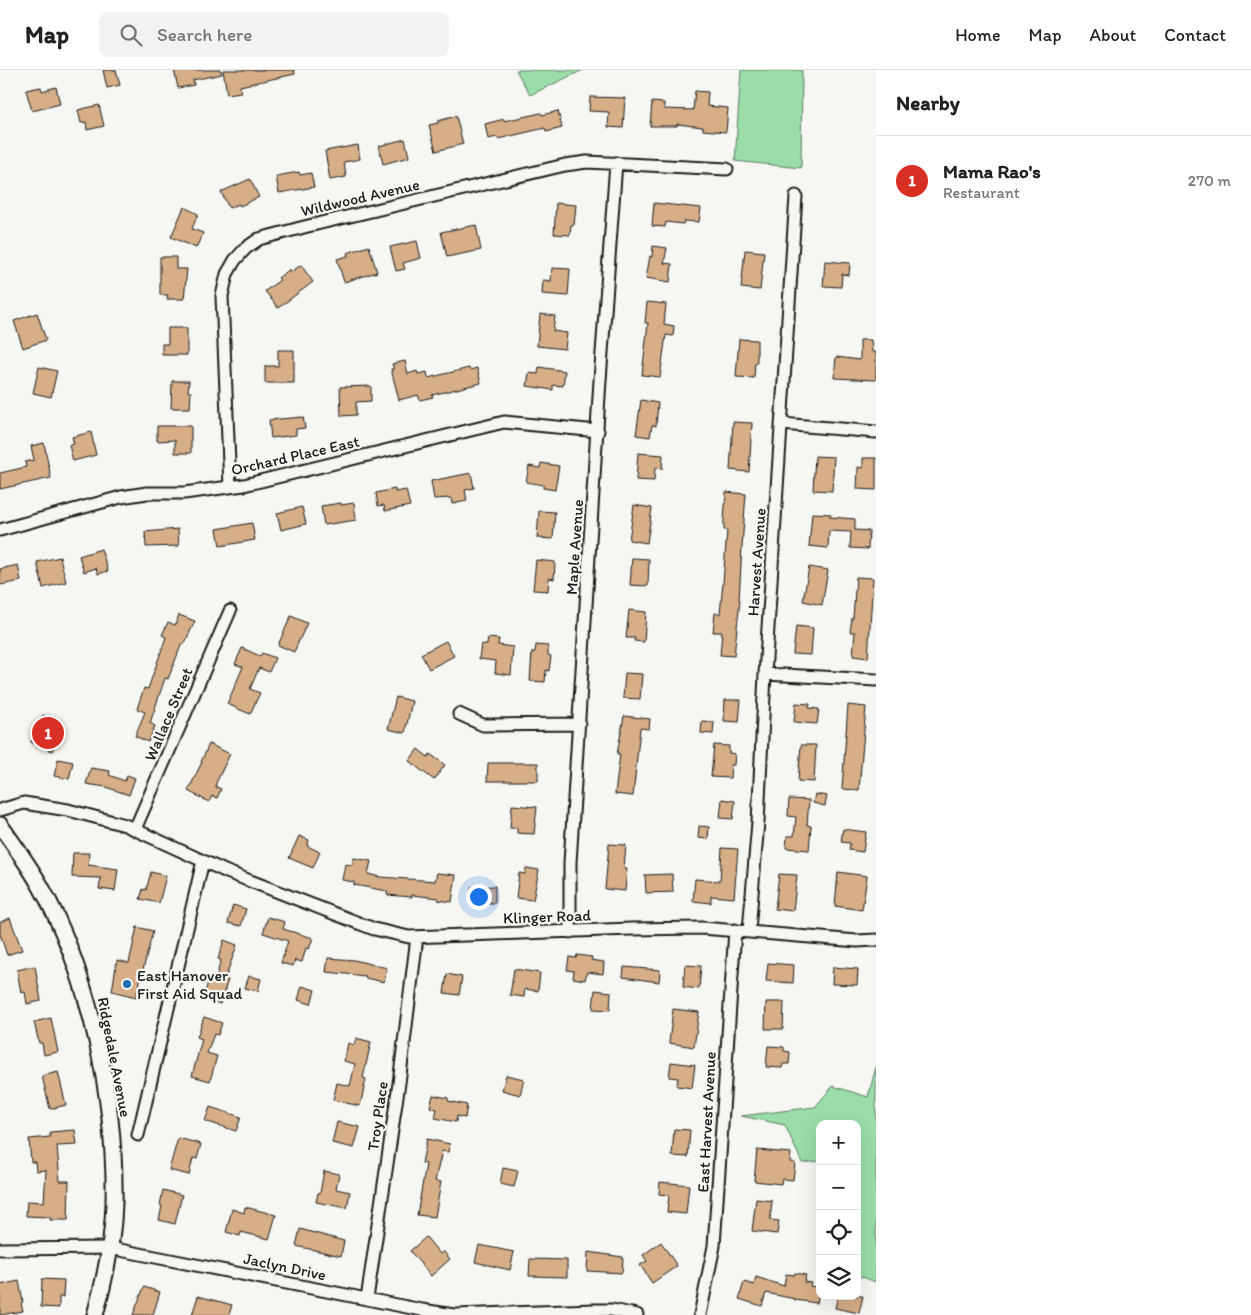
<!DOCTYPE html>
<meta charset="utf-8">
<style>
body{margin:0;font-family:Itim,sans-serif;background:#f2f2f2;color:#222}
.controls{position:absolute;right:15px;bottom:15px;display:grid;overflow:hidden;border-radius:10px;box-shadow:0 5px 20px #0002}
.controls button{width:45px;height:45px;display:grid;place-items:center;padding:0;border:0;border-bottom:1px solid #e0e0e0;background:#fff;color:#222;font:25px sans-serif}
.you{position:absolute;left:478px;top:826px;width:18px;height:18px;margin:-12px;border:4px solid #fff;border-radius:50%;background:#1a73e8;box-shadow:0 0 0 8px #1a73e833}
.badge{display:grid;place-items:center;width:32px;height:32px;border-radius:50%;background:#d93025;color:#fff;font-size:16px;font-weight:700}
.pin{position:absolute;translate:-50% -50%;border:2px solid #fff;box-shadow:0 1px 5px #0006}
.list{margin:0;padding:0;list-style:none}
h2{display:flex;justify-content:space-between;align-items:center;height:65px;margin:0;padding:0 20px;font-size:21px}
h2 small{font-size:16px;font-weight:400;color:#767676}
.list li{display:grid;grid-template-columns:32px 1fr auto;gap:15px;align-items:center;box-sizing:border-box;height:90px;padding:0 20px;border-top:1px solid #e0e0e0}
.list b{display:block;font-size:19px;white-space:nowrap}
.list p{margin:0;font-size:16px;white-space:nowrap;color:#767676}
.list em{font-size:16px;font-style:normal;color:#767676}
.icon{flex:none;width:28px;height:28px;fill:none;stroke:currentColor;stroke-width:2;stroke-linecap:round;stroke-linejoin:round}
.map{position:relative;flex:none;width:876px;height:1245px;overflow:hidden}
header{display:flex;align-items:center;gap:30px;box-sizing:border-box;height:70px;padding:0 25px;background:#fff;border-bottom:1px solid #e0e0e0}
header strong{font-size:24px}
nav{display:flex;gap:28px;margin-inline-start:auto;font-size:18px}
.search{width:350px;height:45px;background:#f2f2f2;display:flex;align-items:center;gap:12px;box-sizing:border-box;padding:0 18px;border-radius:10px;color:#767676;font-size:19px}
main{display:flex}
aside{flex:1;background:#fff}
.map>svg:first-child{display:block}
</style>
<header>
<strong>Map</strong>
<div class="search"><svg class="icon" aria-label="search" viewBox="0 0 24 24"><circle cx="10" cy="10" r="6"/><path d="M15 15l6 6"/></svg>Search here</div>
<nav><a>Home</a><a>Map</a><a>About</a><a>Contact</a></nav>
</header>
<main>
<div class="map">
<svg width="876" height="1245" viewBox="0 0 876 1245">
<rect width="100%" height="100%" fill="#f6f6f2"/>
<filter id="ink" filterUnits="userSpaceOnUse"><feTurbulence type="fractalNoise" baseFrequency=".02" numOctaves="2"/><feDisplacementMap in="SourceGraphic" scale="10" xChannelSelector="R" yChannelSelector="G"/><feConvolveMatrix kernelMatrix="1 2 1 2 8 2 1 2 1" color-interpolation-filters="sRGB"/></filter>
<g filter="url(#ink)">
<path fill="#9adda8" stroke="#5b7c62" d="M516,0H583L530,25Z
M741,0H802L801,98L735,91Z
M876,997V1212L857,1205V1054H820V1091L802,1093L785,1055L741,1046L815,1037L833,1016L868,1027Z"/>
<path fill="#d6ae87" stroke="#1c1c1c" d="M103,0H116L120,15L107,18Z
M174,0H221L222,4L193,10L194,15L178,18Z
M223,0H294L295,4L240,16L241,22L227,24Z
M41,17L42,21L56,17L60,34L32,41L26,20Z
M695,21L708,22L707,36L728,38L726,62L703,60V57L677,54V56H650L652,32L664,33V39L693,40Z
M590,27L625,28L623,58L608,57L609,42L589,41Z
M99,35L104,56L87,60L86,52L81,53L78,40Z
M558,41L562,58L546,62L545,58L498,69L497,67L488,69L485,54L504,49V51L541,43L542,45Z
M456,46L463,74L436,81L429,55L438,53V51Z
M405,69L409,87L383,94L379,76Z
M358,75L360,89L344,92L346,107L330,110L325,81Z
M299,102L300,105L311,103L314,117L279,123L276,106Z
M250,109L259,127L240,136L239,134L229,138L221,122Z
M556,133L576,135L574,155H571L570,165L554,164Z
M654,133L701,138L699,152L684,151L683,154L666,152L665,157L652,156Z
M184,137L198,144L192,159L203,163L196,178L171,167Z
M476,155L481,180L447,187L441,162Z
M417,171L421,188L403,193L405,199L396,201L390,177Z
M369,176L377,202L344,212L337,189L348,186L347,183Z
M653,176L667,178L664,193L672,194L670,212L646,208L650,186L652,187Z
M745,180L764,182L760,220L741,218Z
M160,187H176V199H187L184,229H167L168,225H160Z
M825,191L850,193L849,205L842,204L841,217L823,216Z
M301,195L313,212L278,238L265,221L280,210L278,208L290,199L291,202Z
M552,198L570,199L568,226L542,224L543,210L551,211Z
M647,232L666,234L664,254L674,256L673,266L666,265L660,307L642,305L648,253H645Z
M37,243L46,270L23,278L14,251Z
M540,244L555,246L553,261L567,263L565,279L537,276Z
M168,258H187V285H162V274H168Z
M739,269L757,270V293H755L754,308L736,307Z
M860,270H871L872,282H876V310L834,308L836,287L860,290Z
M278,280H294V313H265V296H278Z
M405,291L408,304L417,301L418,304L427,302L428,308L469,298L470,300L477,298L481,313L432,325L433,327L420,330L418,325L399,330L391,299H394L392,294Z
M39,297L57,301L51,327L33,323Z
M539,297L565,301L563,316L553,315V320L527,316L529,303L538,304Z
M172,311H189L188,322H191L190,338H171Z
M371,316V331L356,332V345L341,346L340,317Z
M641,330L658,333L656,356L652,355L650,367L636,365Z
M303,347L305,358L296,359V365L271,368L269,350Z
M733,352L752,353L749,402L730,400Z
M157,356H191V383H175V370L157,371Z
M91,362L96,385L73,391L69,375L74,374L72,367Z
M44,373L51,408L0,419V403L26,397L25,392L34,390L31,376Z
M638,383L663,385L662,399L655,398L654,411L636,410Z
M815,386L834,387L832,421L813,420Z
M863,388H876V420L857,419L858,397L863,398Z
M541,393L559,396L555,420L543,418V415L526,412L529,396L540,398Z
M471,403L474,418L465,420L467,431L452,434L451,428L434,429L431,411Z
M395,419V422L406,420L410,436L385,441L384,435L378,436L376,423Z
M726,422L746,424L742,476L739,530H740L734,586L720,585L722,562H713L715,543L720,544L723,513L727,460H724V450Z
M341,433V435L354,433L356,450L324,455L321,436Z
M634,435L652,438L647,473L629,470Z
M302,437L306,454L281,460L277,443Z
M539,441L555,442L553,469L537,468Z
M812,443L831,444L830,447L855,449V460L869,461L868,479L850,478L851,462L829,461L828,478L809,476Z
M252,453L255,470L220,476L217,459Z
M178,459L179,476L146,477L145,462Z
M101,479L108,501L98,504L96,498L84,502L79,486Z
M60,487L66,512L43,518L37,492Z
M632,488L649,489L648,516L630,515Z
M536,490L555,492L554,509L549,508L548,521L533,520Z
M18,495L21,511L0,515V499Z
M809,497L828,500L822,535L803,531Z
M856,507L873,508L868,588L853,586L855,562H850L852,548H853Z
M629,540L646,542L644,572L634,571L635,568H626Z
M179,545L195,551L184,575L182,573L168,609L165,608L150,653L155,656L148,672L135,666L145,642L137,639L144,618L148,619L166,567L162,565L168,552L175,555Z
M291,546L307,553L294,582L278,575Z
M796,556L813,558L811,585L793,584Z
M488,568L499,569L498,575L513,577L511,605L495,603L496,591L479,589L481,574L487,575Z
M446,571L454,586L429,599L421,584Z
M536,575L548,576V585L551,586L549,601L546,600L545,612L530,611L532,582H535Z
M242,578L260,586L262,583L275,588L269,602L259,598L250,619L260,623L250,644L227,634L243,597L235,594Z
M625,603L642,604L640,629L623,628Z
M396,627L412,631L405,663L388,659Z
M725,630H741L739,652L724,651Z
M796,633L810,634L809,638L819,639L817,654L794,652Z
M848,635L866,637L859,720L842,719Z
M43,645L64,654L52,681L31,672Z
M624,646L650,649L649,659L640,658L633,726L615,724L620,684H617Z
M702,651L714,652L713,664L701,663Z
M209,674L230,684L216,713V717L221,719L217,728L212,726L209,732L188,721L202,692H201Z
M714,675L729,676V683L735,684L734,695H731L730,708L711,707Z
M801,675H816L814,712L798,711Z
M418,679L428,687L430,684L445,695L434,710L409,691Z
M58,689L73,692L69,709L54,706Z
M488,693H538V711H487Z
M91,698L110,701L109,705L125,711L127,705L135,708L129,725L106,717L86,714Z
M815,724L827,726L825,736L813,733Z
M722,729L735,731L733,749L720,748Z
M789,729L809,730L807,755L811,756L809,780L786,778L787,766H794L796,747L788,746Z
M512,735L537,737L534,764L517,763V758H510Z
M699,756L709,757L708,769L698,768Z
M843,759L866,762L863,782L849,780L850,773L841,772Z
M299,766L309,770L307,776L320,782L313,798L289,788Z
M609,774L626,775L624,799H627L625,821L605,819Z
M722,778L738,779L734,828L711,826V833L693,831L695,809L720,811Z
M73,783H89L88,795L118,799L115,821L99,819L101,808L72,807Z
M354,788L371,791L368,804L380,807L435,811L437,803L456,805L452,832L438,830L439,828L412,825V827L387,825V821L354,815V812L342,810L345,794L352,795Z
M526,798L539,800L533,830L516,828L519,803L525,804Z
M151,802L166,806L159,833L140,829L143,819L146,820Z
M838,802L867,806L862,840L835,836Z
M672,804L673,822L646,823L645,805Z
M779,804L797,805L793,841L775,839Z
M495,816V833H471V817Z
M233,835L246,839L241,856L228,853Z
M268,847L285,852L283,859L313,868L309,879L306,878L302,892L295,890L293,896L281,893L288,871L263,863Z
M10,848L22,880L7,885L0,864V852Z
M137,857L153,861L136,927L112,921L117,890L129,893Z
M224,870L237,875L225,909L228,910L220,934L203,928L209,909L215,911L221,890L218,889Z
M577,885L592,887L591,890L604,892L603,904L587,902L585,910L573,908L574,901L567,900L569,887L576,888Z
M328,888L354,890L387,898L384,912L365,908L366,906L326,902Z
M768,893L794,895L793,913L766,911Z
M685,895L701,896L699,919L683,917Z
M35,896L41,931L27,934L25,922L21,923L17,900Z
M624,897L660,900L659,912L623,907Z
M833,897L858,899L857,915L832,914Z
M514,899L540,903L538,921L525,919L524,927L510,925Z
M447,904L462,907L459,925L444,923Z
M249,906L261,909L258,921L245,918Z
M302,916L315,920L311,934L298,930Z
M595,920L611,922L610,940L593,939Z
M766,932H784L783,959H765Z
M673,939L699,942L694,977L669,973Z
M204,947L222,953L218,965L214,964L207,983L217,986L210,1011L192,1006L202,969L197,967Z
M51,948L58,982L44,985L42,973H39L34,952Z
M356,968L371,972L363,1008L366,1009L360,1036L333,1030L337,1013L350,1016L355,994L344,991L348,973L354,975Z
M768,976L784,977V981L790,982L789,994H783L782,998L766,997Z
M671,992L695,995L692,1018L677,1016L678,1008L669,1007Z
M58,1002L66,1035L50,1039L42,1006Z
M506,1005L524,1009L520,1025L502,1020Z
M433,1025L448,1028V1031L467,1035L465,1048L457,1046L456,1052L435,1048L437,1039L430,1037Z
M210,1037L241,1047L236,1061L205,1051Z
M337,1052L360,1057L354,1078L332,1073Z
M674,1059L690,1060L688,1087L672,1086Z
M75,1060L77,1075L57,1076L60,1111H69L68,1150H50V1147L26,1146L27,1131L44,1132L46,1100L36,1101L35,1092H31L29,1069L50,1067V1062Z
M178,1068L201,1074L197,1089L193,1088L189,1105L169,1100Z
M427,1069L450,1074L448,1082L442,1081L435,1111L441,1112L435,1147L417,1145L426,1094L422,1093Z
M757,1080L791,1083L790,1092L795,1093L793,1110L782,1109L781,1114L754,1111Z
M503,1098L518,1101L514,1117L500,1114Z
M324,1101L339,1104L336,1119L350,1122L347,1138L316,1132L318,1123H320Z
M660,1112L689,1115L686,1144L667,1142L669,1125L659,1124Z
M163,1120L182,1125L175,1154L159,1150L162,1136L160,1135Z
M756,1129L772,1131L770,1150L779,1151L777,1164L752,1161Z
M245,1137L276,1145L269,1169L241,1162L240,1166L226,1162L232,1139L244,1143Z
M300,1159L344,1171L341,1186L296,1176Z
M426,1167L440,1184L443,1181L450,1189L431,1206L410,1181Z
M661,1172L677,1196L652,1213L640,1195L647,1191L643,1185Z
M479,1175L514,1182L510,1200L475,1192Z
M588,1182L623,1187L622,1203L587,1201Z
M530,1189L567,1190V1207L529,1206Z
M795,1203L806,1205L804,1212L811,1213L810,1216L820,1218L817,1233L795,1230V1229L766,1223L762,1236L739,1229L744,1212L754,1215L756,1207L784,1216L786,1204L794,1205Z
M42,1209L64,1210L63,1227H59V1238L41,1237Z
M19,1211L23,1232L21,1233L23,1241L0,1245V1215Z
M144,1217L160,1222L153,1245H133Z
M198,1226L232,1235L229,1245H192Z
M838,1226H863L859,1243L835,1238Z"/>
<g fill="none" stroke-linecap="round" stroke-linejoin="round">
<defs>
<path id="minor" d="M782,354L876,362
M230,417L222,226L227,204L235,190L246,178L259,169L304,157L565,95L587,92L727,99
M0,460L121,427L147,423H184L244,415L504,352L598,361
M765,604L876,610
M459,644L483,655L579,654
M0,740L24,733L68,740L125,755L227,802L374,859L409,867L631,859L702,858L857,871L876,870
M135,759L230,541
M749,861L758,752L765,604L796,126
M570,862V793L600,310L616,93
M138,1065L203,791
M0,1179L110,1178L422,1240L454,1245
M367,1229L399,1013L417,867
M456,1245L594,1240H612L637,1245
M700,1245L714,1176L735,860"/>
<path id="secondary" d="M0,755C14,775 28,794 40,815C90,904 116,1031 114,1133C113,1171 105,1209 95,1245"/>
</defs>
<use href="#minor" stroke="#1c1c1c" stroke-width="15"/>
<use href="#secondary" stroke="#1c1c1c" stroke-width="19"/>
<use href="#minor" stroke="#f6f6f2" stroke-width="11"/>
<use href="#secondary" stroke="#f6f6f2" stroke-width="15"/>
</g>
</g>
<circle fill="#1f6fb2" stroke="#f6f6f2" stroke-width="2" cx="127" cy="914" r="5"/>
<g text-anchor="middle" stroke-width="4.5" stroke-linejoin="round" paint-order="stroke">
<g font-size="16" fill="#1c1c1c" stroke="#f6f6f2">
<text transform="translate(360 127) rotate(-13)" y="6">Wildwood Avenue</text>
<text transform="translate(295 385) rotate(-13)" y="6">Orchard Place East</text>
<text transform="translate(574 477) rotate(-86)" y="6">Maple Avenue</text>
<text transform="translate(756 492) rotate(-86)" y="6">Harvest Avenue</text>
<text transform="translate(168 644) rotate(-67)" y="6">Wallace Street</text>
<text transform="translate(547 846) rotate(-2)" y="6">Klinger Road</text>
<text transform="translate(115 987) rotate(79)" y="6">Ridgedale Avenue</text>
<text transform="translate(377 1046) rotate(-82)" y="6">Troy Place</text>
<text transform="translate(706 1052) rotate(-87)" y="6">East Harvest Avenue</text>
<text transform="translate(285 1196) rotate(12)" y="6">Jaclyn Drive</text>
</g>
<g font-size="16" fill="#1c1c1c" stroke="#f6f6f2" text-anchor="start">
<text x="137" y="911">East Hanover<tspan x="137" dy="18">First Aid Squad</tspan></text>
</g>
</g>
</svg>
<div class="controls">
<button>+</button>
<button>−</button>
<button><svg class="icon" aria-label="locate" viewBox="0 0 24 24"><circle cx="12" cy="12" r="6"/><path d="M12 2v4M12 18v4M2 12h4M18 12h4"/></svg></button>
<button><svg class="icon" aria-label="layers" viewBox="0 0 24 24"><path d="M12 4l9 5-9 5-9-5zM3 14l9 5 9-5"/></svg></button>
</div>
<div class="you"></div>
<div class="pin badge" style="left:48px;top:663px">1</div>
</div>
<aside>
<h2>Nearby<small></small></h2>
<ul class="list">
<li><span class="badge">1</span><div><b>Mama Rao's</b><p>Restaurant</p></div><em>270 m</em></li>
</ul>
</aside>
</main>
